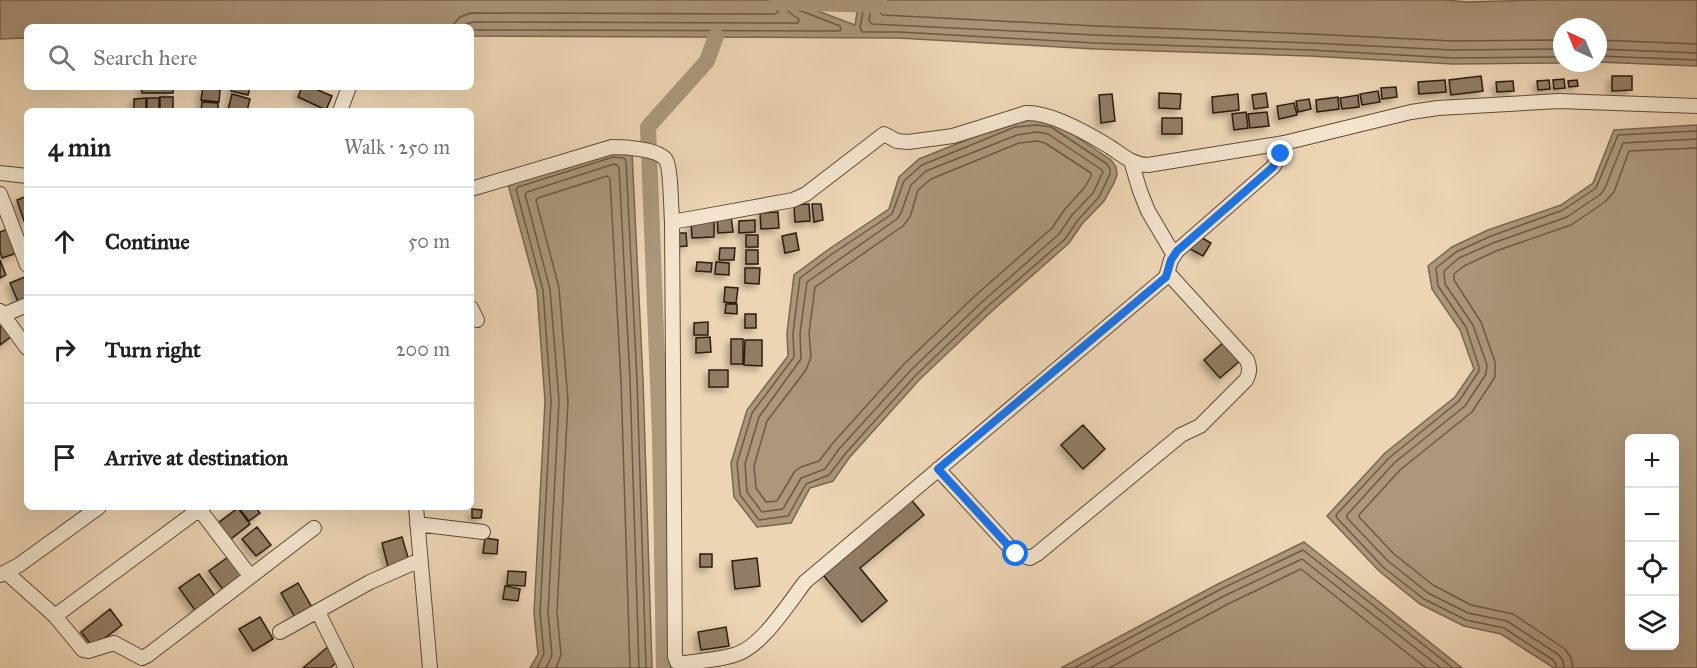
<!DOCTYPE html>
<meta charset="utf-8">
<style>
body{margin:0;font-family:"IM FELL Great Primer",serif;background:#f2f2f2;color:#202124}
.controls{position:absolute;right:18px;bottom:18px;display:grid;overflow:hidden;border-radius:9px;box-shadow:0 6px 24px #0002}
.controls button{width:54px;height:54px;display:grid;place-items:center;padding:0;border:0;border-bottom:2px solid #e0e0e0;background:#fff;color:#202124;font:30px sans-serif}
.compass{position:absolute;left:1553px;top:18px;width:54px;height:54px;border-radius:50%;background:#fff;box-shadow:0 6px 24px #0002;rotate:316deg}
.stop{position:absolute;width:18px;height:18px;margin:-14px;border:4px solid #1a73e8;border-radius:50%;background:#fff}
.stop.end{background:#1a73e8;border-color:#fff;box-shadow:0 2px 6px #0008}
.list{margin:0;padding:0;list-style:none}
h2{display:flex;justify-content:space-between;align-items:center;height:78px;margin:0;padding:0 24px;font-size:26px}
h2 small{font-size:20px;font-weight:400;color:#757577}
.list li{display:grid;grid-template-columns:39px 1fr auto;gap:18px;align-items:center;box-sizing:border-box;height:108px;padding:0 24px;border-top:2px solid #e0e0e0}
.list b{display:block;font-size:22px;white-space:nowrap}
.list em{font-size:20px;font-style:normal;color:#757577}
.icon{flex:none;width:33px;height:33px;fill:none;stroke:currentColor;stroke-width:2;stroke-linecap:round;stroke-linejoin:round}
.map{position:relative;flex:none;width:1697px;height:668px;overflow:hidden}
.search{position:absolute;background:#fff;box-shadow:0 6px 24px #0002;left:24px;top:24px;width:450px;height:66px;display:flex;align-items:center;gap:15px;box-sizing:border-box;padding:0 21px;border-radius:9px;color:#757577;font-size:22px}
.panel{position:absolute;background:#fff;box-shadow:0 6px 24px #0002;left:24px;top:108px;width:450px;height:402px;border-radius:9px}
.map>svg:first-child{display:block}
</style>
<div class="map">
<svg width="1697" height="668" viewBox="0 0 1697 668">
<defs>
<filter id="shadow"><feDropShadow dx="-4" dy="4" stdDeviation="3" flood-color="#0004"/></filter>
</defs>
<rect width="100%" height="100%" fill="#edd5b4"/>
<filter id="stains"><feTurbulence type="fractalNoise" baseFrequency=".00333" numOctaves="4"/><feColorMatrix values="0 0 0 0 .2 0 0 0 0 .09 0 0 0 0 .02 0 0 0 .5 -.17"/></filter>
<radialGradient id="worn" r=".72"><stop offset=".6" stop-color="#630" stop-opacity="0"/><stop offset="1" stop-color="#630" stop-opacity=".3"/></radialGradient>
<path fill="#ac967c" stroke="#7a6551" stroke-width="1.5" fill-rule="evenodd" d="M0,0H800L799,4L855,25L859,0H1446L1467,2L1539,0H1697V66L1598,62V27H1562V63L1453,64L1310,56L1095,49L898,38L471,36V27H27V38L0,39Z
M1037,119L1053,121L1111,160L1116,167L1117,175L1114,183L1104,201L1082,224L1069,243L992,311L920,379L849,458L833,481L810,488L791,523L757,527L734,497L731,463L747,410L788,356L787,333L794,275L829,249L889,209L899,177L919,159L1014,121Z
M1697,125V668H1554L1501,634L1464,626L1420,604L1379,571L1327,516L1385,453L1455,397L1474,369L1460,330L1432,289L1428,266L1452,247L1488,230L1561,205L1593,183L1614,130ZM1630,438H1674V646H1630Z
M612,150L632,153L643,380L652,668H530L538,654L534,613L545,401L537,291L508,184Z
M1304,542L1462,668H1061L1218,584Z"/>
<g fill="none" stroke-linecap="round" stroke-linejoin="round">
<path stroke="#6d5946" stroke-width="1.5" d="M865,0L860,28L862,32H899L1095,43L1311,50L1453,58L1562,57
M872,0L869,21L872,24L1095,35L1311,43L1453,50L1562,49
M882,0L880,13L883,15L1096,26L1311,34L1453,41L1562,40
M451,27L460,17L471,13L775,14L778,12L776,0
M462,27L466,24L473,22L798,23L799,19C790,14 785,10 786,0
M471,30L838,31L841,30L840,26L796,9L793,5V0
M1598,40L1697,44
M1598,49L1697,53
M1598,56L1697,60
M1037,125L1051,127L1107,164L1110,169V174L1099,197L1078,220L1065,239L988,306L916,375L845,454L829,475L806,484L788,516L759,520L740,495L737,463L752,413L794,357L793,333L800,278L832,254L892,214L904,181L922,165L1015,127Z
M1037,132L1048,134L1102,170L1103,172L1093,193L1072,215L1059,234L983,301L911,370L839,449L825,469L801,478L783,509L762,512L747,492L745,464L759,417L801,359L800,333L807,282L897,219L901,213L911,185L926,171L1017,135Z
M1037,141L1045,143L1091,173V176L1085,187L1065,209L1052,228L977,294L904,364L833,443L819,461L801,467L795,471L777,501L766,502L756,488L754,466L767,421L806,370L811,357L809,333L815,287L903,226L910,217L918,190L931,179L1019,143Z
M537,668L544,654L540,613L551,401L543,290L516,189L518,187L613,157L624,158L626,161L637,380L646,668
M546,668L552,655L548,613L559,401L550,289L525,194L527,192L614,164L617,165L619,167L630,380L639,668
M556,668L561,655L557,612L568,401L559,288L536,200L538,198L607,176L610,179L621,381L630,668
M1074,668L1221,589L1303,550L1453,668
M1090,668L1224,596L1302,559L1441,668
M1109,668L1228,604L1301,569L1426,668
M1556,668V664L1553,660L1504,628L1466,620L1424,599L1383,567L1337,518L1336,515L1389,458L1459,401L1479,371V367L1466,327L1438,286L1436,268L1456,252L1491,236L1563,210L1596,188L1618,135L1697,131
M1564,668L1563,661L1559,655L1507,621L1468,613L1428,593L1388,561L1347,518V515L1394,463L1465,406L1486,374L1487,365L1473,325L1445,284L1444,271L1459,258L1493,243L1567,217L1601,194L1605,188L1623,143L1697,139
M1573,668L1571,658L1565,649L1513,614L1471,605L1433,585L1394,554L1360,518L1359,515L1400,470L1472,412L1495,377V362L1481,322L1454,280V274L1464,266L1496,251L1571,225L1605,202L1614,192L1629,151L1697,148"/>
<path stroke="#ac967c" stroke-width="16" d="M777,2L880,5
M664,668L660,435L648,127L707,61L716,36"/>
</g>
<path fill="#917c65" stroke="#2e1c10" stroke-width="1.5" filter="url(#shadow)" d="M1481,76L1483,91L1451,95L1449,80Z
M1612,76H1632V90L1612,91Z
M1564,79L1565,88L1554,89L1553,80Z
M1445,80L1446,92L1419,94L1418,82Z
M1549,80L1550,89L1538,90L1537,81Z
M1577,80L1578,86L1569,87L1568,81Z
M1513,81L1514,91L1497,92L1496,82Z
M141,87H173V93H142Z
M203,87L220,90L219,102L201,100Z
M232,87H250L248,95L231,91Z
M302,87H311L332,96L326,110L298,97Z
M1396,87L1397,97L1382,99L1381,88Z
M1378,91L1380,102L1362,105L1360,94Z
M1159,93L1181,94L1180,109L1159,108Z
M1266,93L1268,107L1254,109L1252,95Z
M232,94L250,99L247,111L228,110Z
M1112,94L1115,121L1101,123L1099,95Z
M1238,94L1239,110L1213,113L1212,97Z
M1358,95L1359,107L1342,109L1340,98Z
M160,97H173V111H160Z
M1338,97L1339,109L1317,112L1316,100Z
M146,98V111H134V99Z
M147,98H159V111H147Z
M1309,99L1311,109L1298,112L1296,101Z
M202,102L218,103V111H201Z
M1294,103L1297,115L1279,119L1277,106Z
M1246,112L1248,128L1234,130L1232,114Z
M1267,112L1269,126L1250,128L1248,114Z
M1162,118H1182V134H1162Z
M27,196V220L24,221L17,200Z
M809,204L810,221L795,222L794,205Z
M812,204H821L823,220L814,222Z
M778,212L779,228L761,229L760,213Z
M731,216L733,232L718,233L717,217Z
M714,220V237L692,238L691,221Z
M755,220V232L739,233V221Z
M8,229L17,253L2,258L0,251V232Z
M675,233H686L687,246L675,247Z
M796,233L799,250L785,253L782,236Z
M746,235H758V247H746Z
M1197,235L1211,243L1203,256L1190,249Z
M720,248H735L734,260H719Z
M746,250H758V264H746Z
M0,260L6,275L0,278Z
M697,262L712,263L711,272L696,271Z
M716,262L729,263V275L715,274Z
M745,268H760L759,284L745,283Z
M27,276V301L19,304L10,283Z
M725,287L738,288L736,303L724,302Z
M726,304H737V314L725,313Z
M745,314H756V328H745Z
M708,322V335H694V323Z
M4,324L12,336L0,345V327Z
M710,337L711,352L696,353V338Z
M731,339H743V364H731Z
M745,340H762V366L744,365Z
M1225,341L1241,360L1220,378L1204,360Z
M709,370H728V387H709Z
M1083,425L1105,449L1083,469L1061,445Z
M909,497L924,515L860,568L887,601L862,622L820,571Z
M238,507H255L260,513L249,521Z
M238,508L250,524L227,542L214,526Z
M472,509L482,510L481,518H472Z
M257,527L271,545L256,556L242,539Z
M402,537L409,561L388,567L382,543Z
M485,538L498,540L497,554L483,553Z
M700,554H712V567H700Z
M228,557L243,577L224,591L209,571Z
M757,558L760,586L735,589L732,561Z
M508,571L526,572L525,586L507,585Z
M199,574L217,599L197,613L179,588Z
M298,583L313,609L296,619L281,593Z
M505,586L520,589L518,601L503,599Z
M110,609L122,625L93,647L81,632Z
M260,617L273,639L253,651L239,629Z
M726,627L729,646L701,650L698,632Z
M329,646L340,659L330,668H303Z"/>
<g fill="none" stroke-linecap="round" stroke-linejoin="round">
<defs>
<path id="street" d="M340,111L349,87
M1131,161L1140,191L1148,211L1174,255
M0,173L27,176
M471,189L612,147C625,147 659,149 666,160C671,168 671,210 672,222L675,657L677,662L683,663C700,661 718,660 734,655C761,648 788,604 805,582L1166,277L1171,260L1177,251L1273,167L1281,154L1284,143
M0,194L27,265
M672,222L793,200L806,194L884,134L897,141L908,142L953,136L1026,113C1050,112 1089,134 1110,147C1122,155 1133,165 1148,165L1284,143L1411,112L1438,108L1559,101L1697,106
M471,308L477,320
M0,311L27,348
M3,315L27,305
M938,469L1016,554L1030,558L1037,554L1181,435L1200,426L1246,380C1250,372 1250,368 1247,360L1168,273
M416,507L430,668
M417,524L483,532
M7,573L55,616L83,650L88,651L114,643L142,658L148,655L314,528
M0,575L19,565L99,507
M318,612L346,668
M55,616L197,511L203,514L250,576
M280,632L370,582L420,560"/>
</defs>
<use href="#street" stroke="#5e4a39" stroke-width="16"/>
<use href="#street" stroke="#f3e4ce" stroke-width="14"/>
</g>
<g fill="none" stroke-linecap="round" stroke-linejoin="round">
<path stroke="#1a73e8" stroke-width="8" d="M1016,554L938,469L1166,277L1171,260L1177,251L1273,167L1281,154"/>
</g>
<rect width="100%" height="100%" filter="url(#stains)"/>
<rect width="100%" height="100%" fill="url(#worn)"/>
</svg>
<div class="controls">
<button>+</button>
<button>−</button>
<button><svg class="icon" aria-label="locate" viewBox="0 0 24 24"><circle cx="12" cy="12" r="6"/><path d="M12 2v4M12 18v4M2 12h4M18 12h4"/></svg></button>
<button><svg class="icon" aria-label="layers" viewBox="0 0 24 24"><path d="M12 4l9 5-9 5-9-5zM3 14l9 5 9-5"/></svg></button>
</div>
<svg class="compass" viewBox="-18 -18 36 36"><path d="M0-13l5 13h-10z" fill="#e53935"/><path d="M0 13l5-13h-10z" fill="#757577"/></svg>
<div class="stop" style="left:1016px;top:554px"></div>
<div class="stop end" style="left:1281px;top:154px"></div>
<div class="search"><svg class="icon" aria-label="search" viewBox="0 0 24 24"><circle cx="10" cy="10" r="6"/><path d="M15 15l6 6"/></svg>Search here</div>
<section class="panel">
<h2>4 min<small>Walk · 250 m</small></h2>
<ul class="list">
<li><svg class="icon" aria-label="ahead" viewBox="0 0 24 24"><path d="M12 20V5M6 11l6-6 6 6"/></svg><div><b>Continue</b></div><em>50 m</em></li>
<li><svg class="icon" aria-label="right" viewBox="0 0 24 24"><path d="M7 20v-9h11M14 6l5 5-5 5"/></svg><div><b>Turn right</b></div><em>200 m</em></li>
<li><svg class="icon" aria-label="arrive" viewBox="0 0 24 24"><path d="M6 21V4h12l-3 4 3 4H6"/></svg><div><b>Arrive at destination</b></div></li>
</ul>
</section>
</div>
